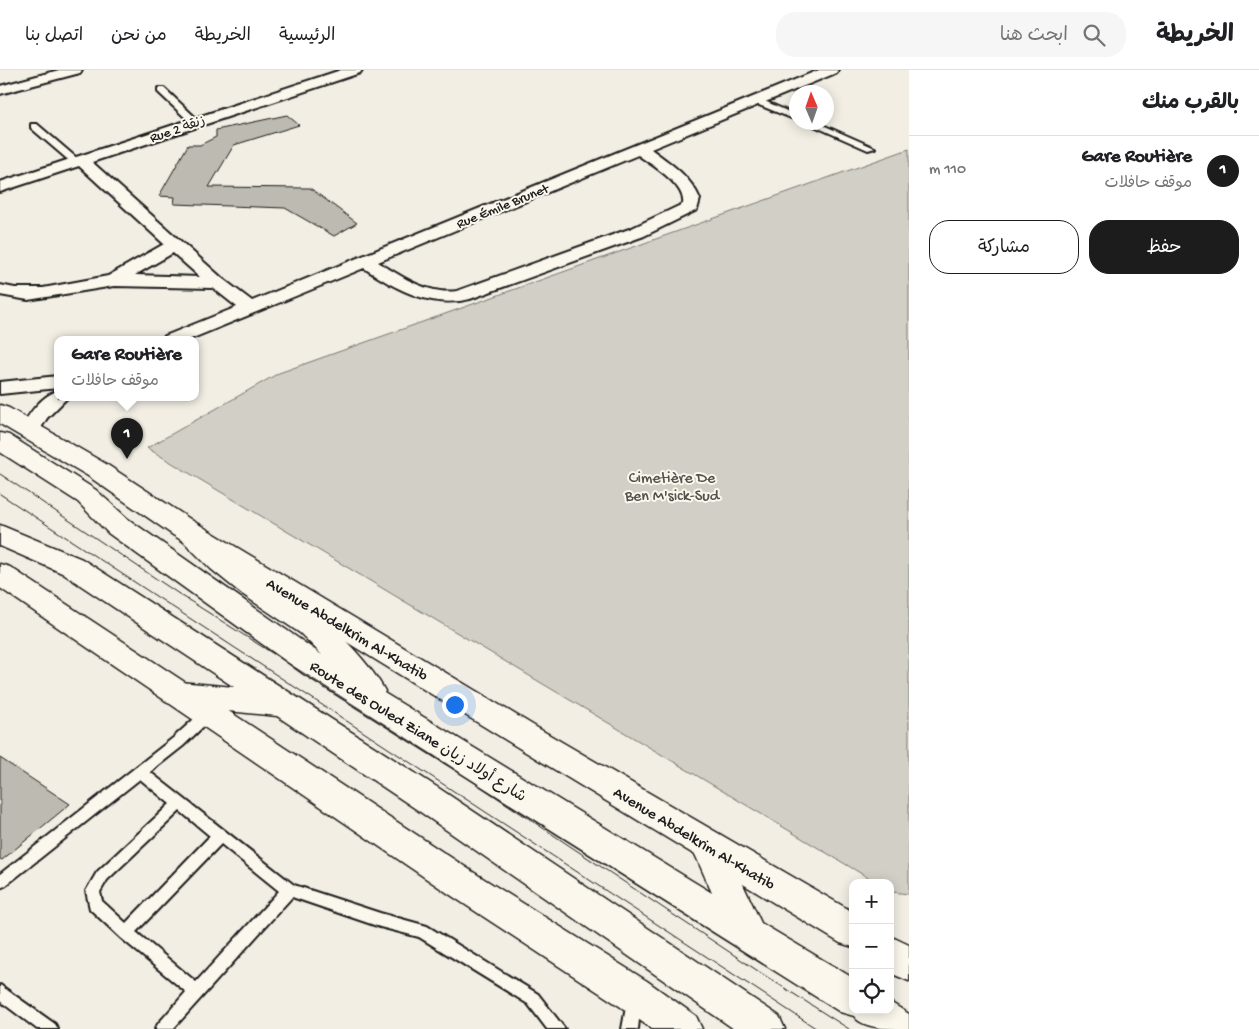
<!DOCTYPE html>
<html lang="ar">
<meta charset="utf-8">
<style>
body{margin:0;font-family:"Gochi Hand","Playpen Sans Arabic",sans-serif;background:#f6f6f6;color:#202124;direction:rtl}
.controls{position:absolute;right:15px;bottom:15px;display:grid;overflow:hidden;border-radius:10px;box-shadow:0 2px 12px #0003}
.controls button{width:45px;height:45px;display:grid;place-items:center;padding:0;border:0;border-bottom:1px solid #e0e0e0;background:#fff;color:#202124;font:25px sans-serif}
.compass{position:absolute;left:789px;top:15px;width:45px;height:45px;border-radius:50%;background:#fff;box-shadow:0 2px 12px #0003;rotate:358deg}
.you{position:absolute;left:454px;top:634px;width:18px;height:18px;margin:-12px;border:4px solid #fff;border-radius:50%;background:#1a73e8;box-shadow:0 0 0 8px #1a73e833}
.badge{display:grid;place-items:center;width:32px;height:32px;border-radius:50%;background:#1c1c1c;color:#fff;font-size:16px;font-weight:700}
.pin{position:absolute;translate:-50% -41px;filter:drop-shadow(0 1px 2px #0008)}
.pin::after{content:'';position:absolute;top:26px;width:18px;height:15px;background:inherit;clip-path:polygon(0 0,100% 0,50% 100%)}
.popup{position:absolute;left:54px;top:266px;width:145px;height:65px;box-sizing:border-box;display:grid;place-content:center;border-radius:10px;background:#fff;filter:drop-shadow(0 1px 4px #0005);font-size:16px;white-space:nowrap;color:#757577}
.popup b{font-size:19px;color:#202124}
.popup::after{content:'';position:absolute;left:50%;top:100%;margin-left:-10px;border:10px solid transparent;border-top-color:#fff}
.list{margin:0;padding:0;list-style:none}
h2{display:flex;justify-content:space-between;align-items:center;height:65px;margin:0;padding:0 20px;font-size:21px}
h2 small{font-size:16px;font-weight:400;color:#757577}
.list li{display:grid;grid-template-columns:32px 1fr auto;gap:15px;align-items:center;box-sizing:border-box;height:70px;padding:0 20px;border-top:1px solid #e0e0e0}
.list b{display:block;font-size:19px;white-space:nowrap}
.list p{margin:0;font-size:16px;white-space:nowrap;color:#757577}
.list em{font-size:16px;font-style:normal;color:#757577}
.actions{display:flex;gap:10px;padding:15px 20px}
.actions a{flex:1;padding:11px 0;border:1px solid #1c1c1c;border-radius:20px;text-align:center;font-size:18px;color:#1c1c1c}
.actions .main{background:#1c1c1c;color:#fff}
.icon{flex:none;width:28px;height:28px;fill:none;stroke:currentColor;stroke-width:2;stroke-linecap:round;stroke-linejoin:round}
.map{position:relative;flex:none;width:909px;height:959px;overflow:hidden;direction:ltr}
header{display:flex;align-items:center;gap:30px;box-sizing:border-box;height:70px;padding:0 25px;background:#fff;border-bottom:1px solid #e0e0e0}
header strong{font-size:24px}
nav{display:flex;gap:28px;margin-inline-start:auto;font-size:18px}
.search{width:350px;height:45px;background:#f6f6f6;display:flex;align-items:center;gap:12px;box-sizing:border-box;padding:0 18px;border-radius:20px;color:#757577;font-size:19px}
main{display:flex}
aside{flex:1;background:#fff}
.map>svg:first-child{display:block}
</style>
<header>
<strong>الخريطة</strong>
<div class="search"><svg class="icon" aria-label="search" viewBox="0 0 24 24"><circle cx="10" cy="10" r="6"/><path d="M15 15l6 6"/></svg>ابحث هنا</div>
<nav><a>الرئيسية</a><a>الخريطة</a><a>من نحن</a><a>اتصل بنا</a></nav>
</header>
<main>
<aside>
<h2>بالقرب منك<small></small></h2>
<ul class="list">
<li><span class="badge">1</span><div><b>Gare Routière</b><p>موقف حافلات</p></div><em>110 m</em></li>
</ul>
<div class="actions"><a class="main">حفظ</a><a>مشاركة</a></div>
</aside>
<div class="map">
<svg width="909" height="959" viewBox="0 0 909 959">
<rect width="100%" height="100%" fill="#f2eee4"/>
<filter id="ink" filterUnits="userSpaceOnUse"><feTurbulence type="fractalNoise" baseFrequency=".02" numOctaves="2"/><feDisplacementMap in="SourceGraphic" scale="10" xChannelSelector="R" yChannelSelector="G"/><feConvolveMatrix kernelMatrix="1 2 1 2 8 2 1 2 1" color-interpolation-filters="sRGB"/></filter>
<g filter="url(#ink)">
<path fill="#d2cfc6" stroke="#777671" d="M909,79V824L892,822L890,821V813H877L147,378L279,303Z"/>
<path fill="#bdbab1" stroke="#1c1c1c" d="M287,45L299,55L234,75L209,117L310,118L357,153L334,166L285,138L174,134L175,127L159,126L188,75H200L216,67V60Z
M0,688L70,734L2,790L0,789Z"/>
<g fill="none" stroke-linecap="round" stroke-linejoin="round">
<defs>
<path id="lane" d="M158,18H164L198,50V54H192L158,22Z
M754,29H760L796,45V50L754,33Z
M805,52H816L875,78L868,80Z
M31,54H37L79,90V94H73L31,58Z
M208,639L212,640L214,644L212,648L183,676L150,702L294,815L380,843L427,856L538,924L565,959H547L528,934L419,867L380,857L292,827L173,959H155L158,954L186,922L121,868L90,839L86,821L97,802L170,734L140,709L5,816L0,818V804L173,668L204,640ZM180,741L210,766L126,853L102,831L100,822L107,810ZM221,774L279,821L196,912L136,862Z
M0,915L55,954L58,959H37L0,931Z
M633,924L638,926L641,931L638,959H622L628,926Z"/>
<path id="street" d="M59,0H82L80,3L0,24V16Z
M341,0H362L360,3L92,92L223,209L252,231L819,0H838L836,3L651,79C670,93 691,107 700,129L697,140L644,166L470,229C431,239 396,219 364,198L188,270H163L165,266L237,237L213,218L114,216L28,230L0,225V215L15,218H43L108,206L164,174L79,96L0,122V112ZM638,85C652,95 686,115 683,134L632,158L457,221C428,225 402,207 378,192ZM173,183L200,207L135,205Z
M58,306V318L0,324V312Z
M58,321V328H67L47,348L36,366L29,368L22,366L19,361C28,346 40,326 58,321Z"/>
<path id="secondary" d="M0,335L9,338L106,394L193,451L536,657L853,842V877L840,873L514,675L173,465L88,406L0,354Z
M0,494L10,497L473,802L647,911L696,946L702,959H652L621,937L449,824L0,518Z
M890,866L909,875V911L890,903Z"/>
<path id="highway" d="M0,363L9,365L96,420L128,449L322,585L300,563L242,524L211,499L182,470L178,463L182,456C189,454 194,453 201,456C211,461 232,486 243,495C267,514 295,528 319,547C340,562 373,598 385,621L384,623L712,823L691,775L696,765L708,760L720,765L761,853L853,908V940H890V932L909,944V959C891,959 862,959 854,946L840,942L304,604L108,463L78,432L0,382Z
M0,455L82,489L440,719L779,946L785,959H734L416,739L277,646L179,636L168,633L164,624L168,615L179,612L234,617L62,503L0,476Z"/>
</defs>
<use href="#lane" stroke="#1c1c1c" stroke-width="4"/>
<use href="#street" stroke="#1c1c1c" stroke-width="4"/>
<use href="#secondary" stroke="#1c1c1c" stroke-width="3"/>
<use href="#highway" stroke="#1c1c1c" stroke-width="3"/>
<use href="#lane" fill="#fbf7ec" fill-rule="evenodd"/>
<use href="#street" fill="#fbf7ec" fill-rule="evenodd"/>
<use href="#secondary" fill="#fbf7ec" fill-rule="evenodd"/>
<use href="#highway" fill="#fbf7ec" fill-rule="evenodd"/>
<path stroke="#1c1c1c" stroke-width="1" d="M0,404L179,524L436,687L764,905L849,959
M0,424L817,959"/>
</g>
</g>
<g text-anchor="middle" stroke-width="4" stroke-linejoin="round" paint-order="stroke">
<g font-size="14" fill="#1c1c1c" stroke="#fbf7ec">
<text transform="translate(177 58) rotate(-19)" y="5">Rue 2 زنقة</text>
<text transform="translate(502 135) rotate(-22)" y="5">Rue Émile Brunet</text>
</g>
<g font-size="16" fill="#53524f" stroke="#fbf7ec">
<text x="672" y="412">Cimetière De<tspan x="672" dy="18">Ben M'sick-Sud</tspan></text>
</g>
<g font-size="16" fill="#1c1c1c" stroke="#fbf7ec">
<text transform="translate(348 558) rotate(31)" y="6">Avenue Abdelkrim Al-Khatib</text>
<text transform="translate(419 660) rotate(32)" y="6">Route des Ouled Ziane شارع أولاد زيان</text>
<text transform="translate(695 767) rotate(31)" y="6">Avenue Abdelkrim Al-Khatib</text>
</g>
</g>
</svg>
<div class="controls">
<button>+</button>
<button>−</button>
<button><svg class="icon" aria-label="locate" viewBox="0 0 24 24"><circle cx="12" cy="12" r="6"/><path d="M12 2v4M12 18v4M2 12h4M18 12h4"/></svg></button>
</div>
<svg class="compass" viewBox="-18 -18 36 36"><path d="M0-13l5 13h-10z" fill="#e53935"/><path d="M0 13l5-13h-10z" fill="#757577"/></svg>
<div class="you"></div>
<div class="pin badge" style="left:127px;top:389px">1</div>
<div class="popup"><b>Gare Routière</b>موقف حافلات</div>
</div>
</main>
